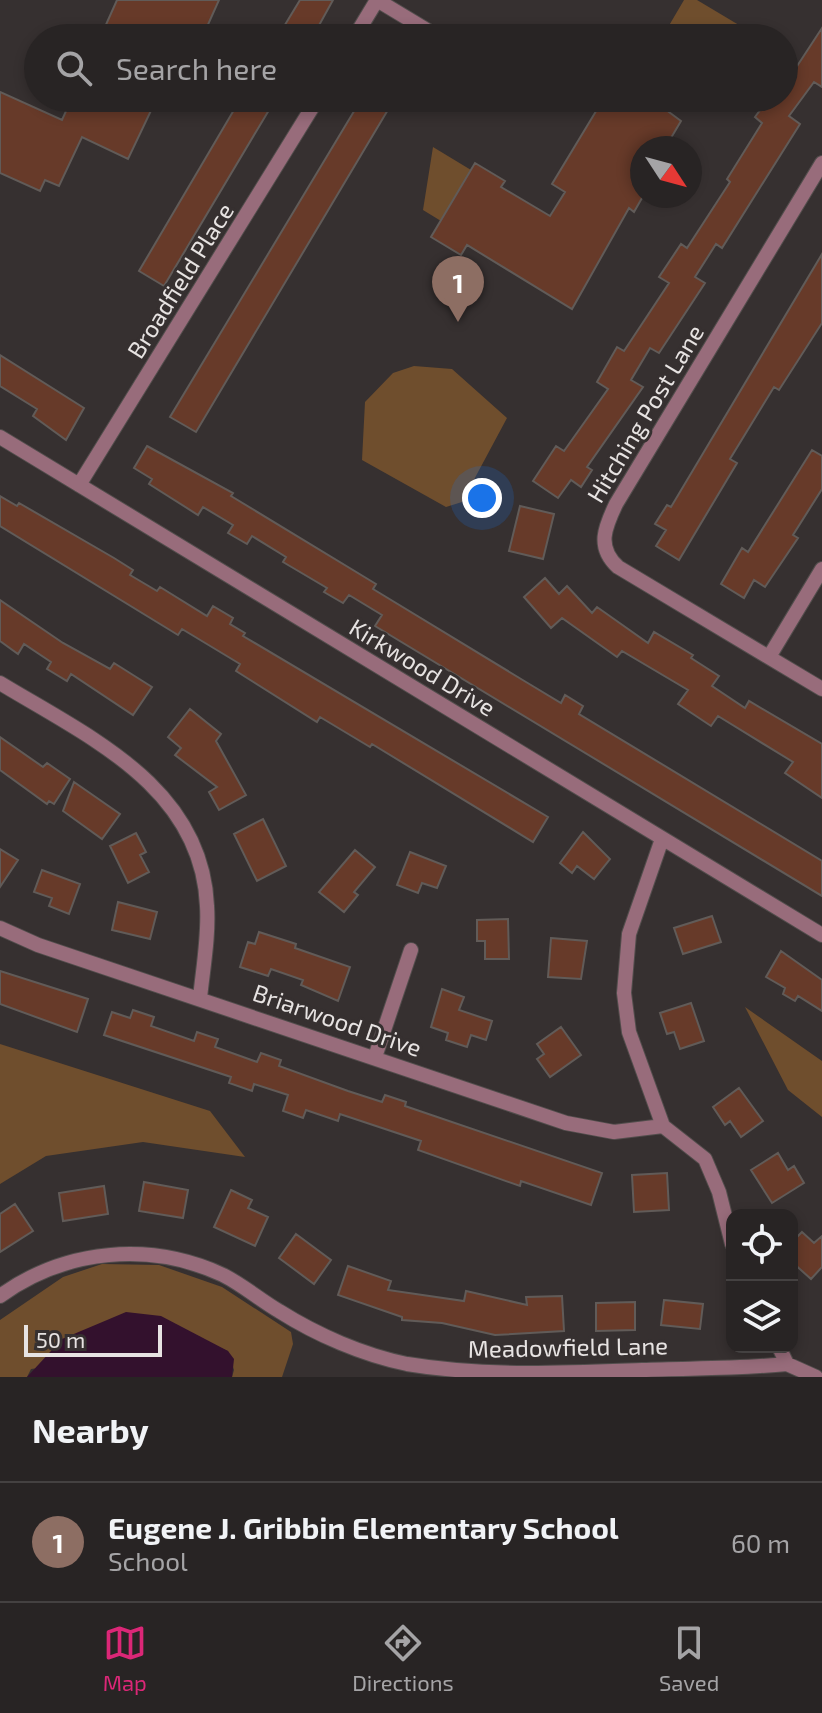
<!DOCTYPE html>
<style>
body{margin:0;font-family:"Exo 2",sans-serif;background:#343031;color:#f1f3f6}
.controls{position:absolute;right:24px;bottom:24px;display:grid;overflow:hidden;border-radius:16px;box-shadow:0 4px 12px #0003}
.controls button{width:72px;height:72px;display:grid;place-items:center;padding:0;border:0;border-bottom:2px solid #444141;background:#282424;color:#f1f3f6;font:40px sans-serif}
.compass{position:absolute;left:630px;top:136px;width:72px;height:72px;border-radius:50%;background:#282424;box-shadow:0 4px 12px #0003;rotate:126deg}
.scale{position:absolute;left:24px;bottom:20px;width:138px;box-sizing:border-box;padding-left:8px;border:4px solid #e7e3e2;border-top:0;font-size:22px;line-height:28px;white-space:nowrap;color:#e7e3e2;-webkit-text-stroke:6px #363030;paint-order:stroke}
.you{position:absolute;left:482px;top:498px;width:28px;height:28px;margin:-20px;border:6px solid #fff;border-radius:50%;background:#1a73e8;box-shadow:0 0 0 12px #1a73e833}
.badge{display:grid;place-items:center;width:52px;height:52px;border-radius:50%;background:#db2777;color:#fff;font-size:26px;font-weight:700}
.pin{position:absolute;translate:-50% -66px;filter:drop-shadow(0 2px 4px #0008)}
.pin::after{content:'';position:absolute;top:42px;width:28px;height:24px;background:inherit;clip-path:polygon(0 0,100% 0,50% 100%)}
.list{margin:0;padding:0;list-style:none}
h2{display:flex;justify-content:space-between;align-items:center;height:104px;margin:0;padding:0 32px;font-size:34px}
h2 small{font-size:26px;font-weight:400;color:#a5a4a6}
.list li{display:grid;grid-template-columns:52px 1fr auto;gap:24px;align-items:center;box-sizing:border-box;height:120px;padding:0 32px;border-top:2px solid #444141}
.list b{display:block;font-size:30px;white-space:nowrap}
.list p{margin:0;font-size:26px;white-space:nowrap;color:#a5a4a6}
.list em{font-size:26px;font-style:normal;color:#a5a4a6}
.icon{flex:none;width:44px;height:44px;fill:none;stroke:currentColor;stroke-width:2;stroke-linecap:round;stroke-linejoin:round}
.map{position:relative;flex:none;width:822px;height:1377px;overflow:hidden}
.search{position:absolute;background:#282424;box-shadow:0 4px 12px #0003;left:24px;right:24px;top:24px;height:88px;display:flex;align-items:center;gap:20px;box-sizing:border-box;padding:0 28px;border-radius:44px;color:#a5a4a6;font-size:30px}
.sheet{height:224px;background:#282424}
nav{display:flex;justify-content:space-around;align-items:center;box-sizing:border-box;height:112px;border-top:2px solid #444141;background:#282424;font-size:22px;color:#a5a4a6}
nav a{display:grid;justify-items:center;gap:4px}
nav .on{color:#db2777}
.map>svg:first-child{display:block}
</style>
<div class="map">
<svg width="822" height="1377" viewBox="0 0 822 1377">
<rect width="100%" height="100%" fill="#363030"/>
<path fill="#6f4e2d" d="M684,0H697L759,37L672,38L664,34Z
M433,147L471,170L441,221L423,210Z
M414,366L452,369L507,418L462,502L446,507L362,460L365,402L393,373Z
M745,1007L822,1061V1117L788,1090Z
M0,1044L210,1111L245,1157L143,1142L46,1156L0,1184Z
M102,1264L159,1265L222,1287L291,1332L293,1344L282,1377H232L234,1370L228,1351L213,1345L31,1369L27,1377H0V1320L63,1277Z"/>
<path fill="#33112d" d="M126,1312L161,1316L228,1351L234,1359L232,1377H27L62,1339Z"/>
<path fill="#673a29" stroke="#615b58" stroke-width="2" d="M117,0H219L202,38H100Z
M300,0H333L312,38H277Z
M822,28V87L814,82L789,116L800,124L722,248L716,244L695,277L705,283L659,353L650,348L631,380L643,387L587,467L592,470L581,487L571,480L558,498L533,481L556,446L564,451L608,389L597,382L617,347L624,351L669,283L659,277L681,244L687,248L730,182L727,179L762,123L755,117L769,98H784V86Z
M0,92L62,120L72,98H157L128,159L82,137L59,186L45,180L40,191L0,173Z
M241,98H260L272,105L164,286L139,271Z
M362,98H395L196,432L170,417Z
M604,98H650L681,121L665,148H642V198L634,212L629,208L572,309L467,245L461,255L431,237L475,163L505,181L501,187L550,216L565,192L552,184Z
M822,254V323L779,390L774,387L730,459L737,463L679,560L656,546L666,530L655,524L667,505L671,507Z
M0,355L84,408L66,440L33,416L37,409L0,386Z
M147,446L233,493L231,496L376,584L373,589L526,682L561,703L565,695L583,706L579,714L822,861V896L375,626L382,615L349,595L343,603L324,592L327,588L283,562L286,557L252,536L247,544L228,533L233,525L203,507L198,515L149,484L152,479L134,468Z
M812,450L822,456V489L793,535L798,538L765,587L754,580L744,598L721,584L742,548L748,552Z
M0,496L17,506L19,503L114,558L133,570L130,575L157,591L160,587L207,616L213,606L233,618L230,624L245,633L243,636L548,817L533,842L372,744L370,747L320,717L317,722L236,671L240,664L182,629L178,635L0,526Z
M520,506L554,514L543,559L509,551Z
M545,578L559,594L567,586L592,613L597,607L648,643L654,632L693,655L691,658L719,676L712,686L745,708L749,701L822,744V798L785,773L793,762L718,716L711,726L678,704L688,690L622,651L617,657L562,618L551,628L524,597Z
M0,600L63,643L110,669L114,663L152,687L133,715L71,674L67,681L47,669L51,662L24,644L18,654L0,641Z
M190,709L221,734L216,741L246,795L219,810L209,792L217,787L175,755L181,748L168,737Z
M0,737L43,767L47,763L70,779L54,804L49,801L47,804L0,770Z
M74,782L120,814L102,839L63,811Z
M263,819L286,866L257,881L234,834Z
M583,832L610,859L594,879L577,866L572,873L560,863Z
M136,833L146,852L140,855L149,872L128,883L110,846Z
M0,849L18,860L0,887Z
M355,850L375,867L354,892L358,895L344,912L319,892Z
M410,852L446,866L437,888L422,883L418,893L397,885Z
M42,870L80,884L69,914L49,906L52,898L34,892Z
M118,902L157,912L150,939L112,930Z
M712,916L721,942L683,954L674,928Z
M508,919L509,959H485V941H477V920Z
M259,932L296,944L295,948L350,967L338,1001L301,985L303,980L271,969L268,976L240,967L248,942L255,944Z
M551,938L587,941L581,979L548,977Z
M781,951L822,980V1011L798,996L795,1001L783,994L785,988L766,977Z
M0,971L88,999L77,1032L0,1004Z
M442,989L464,997L459,1010L492,1021L486,1040L471,1035L467,1047L446,1040L448,1033L431,1027Z
M691,1003L704,1041L680,1049L674,1032L667,1034L660,1013Z
M133,1010L154,1017L151,1026L194,1041L197,1032L218,1039L215,1047L257,1062L261,1053L281,1060L279,1066L348,1091L382,1102L385,1095L406,1102L405,1106L602,1173L591,1205L521,1181L520,1186L418,1150L421,1141L340,1114L338,1121L306,1110L303,1118L283,1111L288,1095L254,1084L252,1091L229,1083L231,1077L104,1035L112,1012L130,1018Z
M561,1027L581,1055L550,1077L537,1059L544,1054L537,1044Z
M739,1088L763,1121L741,1137L730,1121L725,1125L713,1107Z
M778,1153L788,1170L794,1166L804,1183L772,1203L751,1170Z
M667,1173L669,1210L634,1212L632,1175Z
M144,1182L188,1190L183,1218L139,1211Z
M104,1186L108,1214L63,1221L59,1193Z
M231,1190L252,1200L248,1208L268,1217L255,1246L214,1227Z
M15,1204L33,1231L0,1252V1214Z
M802,1232L814,1243L822,1236V1267L811,1279L792,1262V1242Z
M296,1234L331,1260L314,1284L279,1258Z
M348,1266L391,1281L388,1290L464,1301L466,1291L527,1305L526,1297L562,1296L564,1331L495,1335L442,1323L402,1320V1317L338,1295Z
M664,1300L703,1304L700,1329L661,1325Z
M635,1302V1330L596,1331V1303Z"/>
<g fill="none" stroke-linecap="round" stroke-linejoin="round">
<defs>
<path id="street" d="M377,0L440,38
M354,38L377,0
M822,163L616,504C605,527 596,547 618,567L822,689
M0,437L822,935
M79,485L318,98
M769,657L822,569
M0,683C89,737 202,787 207,906C209,936 203,968 200,998
M662,839L629,934L624,993L629,1032L663,1126L705,1159L719,1192L732,1244
M0,928L38,945L566,1123L614,1132L663,1126
M375,1057L411,950
M0,1296C65,1249 150,1241 223,1275C243,1285 260,1300 279,1311C317,1335 363,1355 407,1364C485,1377 563,1373 642,1370C691,1368 738,1369 787,1364
M779,1347L787,1364L816,1377"/>
</defs>
<use href="#street" stroke="#524d4c" stroke-width="16"/>
<use href="#street" stroke="#986c7b" stroke-width="14"/>
</g>
<g text-anchor="middle" stroke-width="6" stroke-linejoin="round" paint-order="stroke">
<g font-size="24" fill="#e7e3e2" stroke="#363030">
<text transform="translate(181 281) rotate(-58)" y="8">Broadfield Place</text>
<text transform="translate(646 414) rotate(-59)" y="8">Hitching Post Lane</text>
<text transform="translate(422 668) rotate(31)" y="8">Kirkwood Drive</text>
<text transform="translate(337 1021) rotate(19)" y="8">Briarwood Drive</text>
<text transform="translate(568 1348) rotate(-1)" y="8">Meadowfield Lane</text>
</g>
</g>
</svg>
<div class="controls">
<button><svg class="icon" aria-label="locate" viewBox="0 0 24 24"><circle cx="12" cy="12" r="6"/><path d="M12 2v4M12 18v4M2 12h4M18 12h4"/></svg></button>
<button><svg class="icon" aria-label="layers" viewBox="0 0 24 24"><path d="M12 4l9 5-9 5-9-5zM3 14l9 5 9-5"/></svg></button>
</div>
<svg class="compass" viewBox="-18 -18 36 36"><path d="M0-13l5 13h-10z" fill="#e53935"/><path d="M0 13l5-13h-10z" fill="#a5a4a6"/></svg>
<div class="scale">50 m</div>
<div class="you"></div>
<div class="pin badge" style="left:458px;top:322px;background:#8d6e63">1</div>
<div class="search"><svg class="icon" aria-label="search" viewBox="0 0 24 24"><circle cx="10" cy="10" r="6"/><path d="M15 15l6 6"/></svg>Search here</div>
</div>
<section class="sheet">
<h2>Nearby<small></small></h2>
<ul class="list">
<li><span class="badge" style="background:#8d6e63">1</span><div><b>Eugene J. Gribbin Elementary School</b><p>School</p></div><em>60 m</em></li>
</ul>
</section>
<nav>
<a class="on"><svg class="icon" aria-label="map" viewBox="0 0 24 24"><path d="M3 6l6-2 6 2 6-2v14l-6 2-6-2-6 2zM9 4v14M15 6v14"/></svg>Map</a>
<a><svg class="icon" aria-label="directions" viewBox="0 0 24 24"><path d="M12 3l9 9-9 9-9-9zM9 14v-3h6M13 9l2 2-2 2"/></svg>Directions</a>
<a><svg class="icon" aria-label="saved" viewBox="0 0 24 24"><path d="M7 4h10v16l-5-4-5 4z"/></svg>Saved</a>
</nav>
